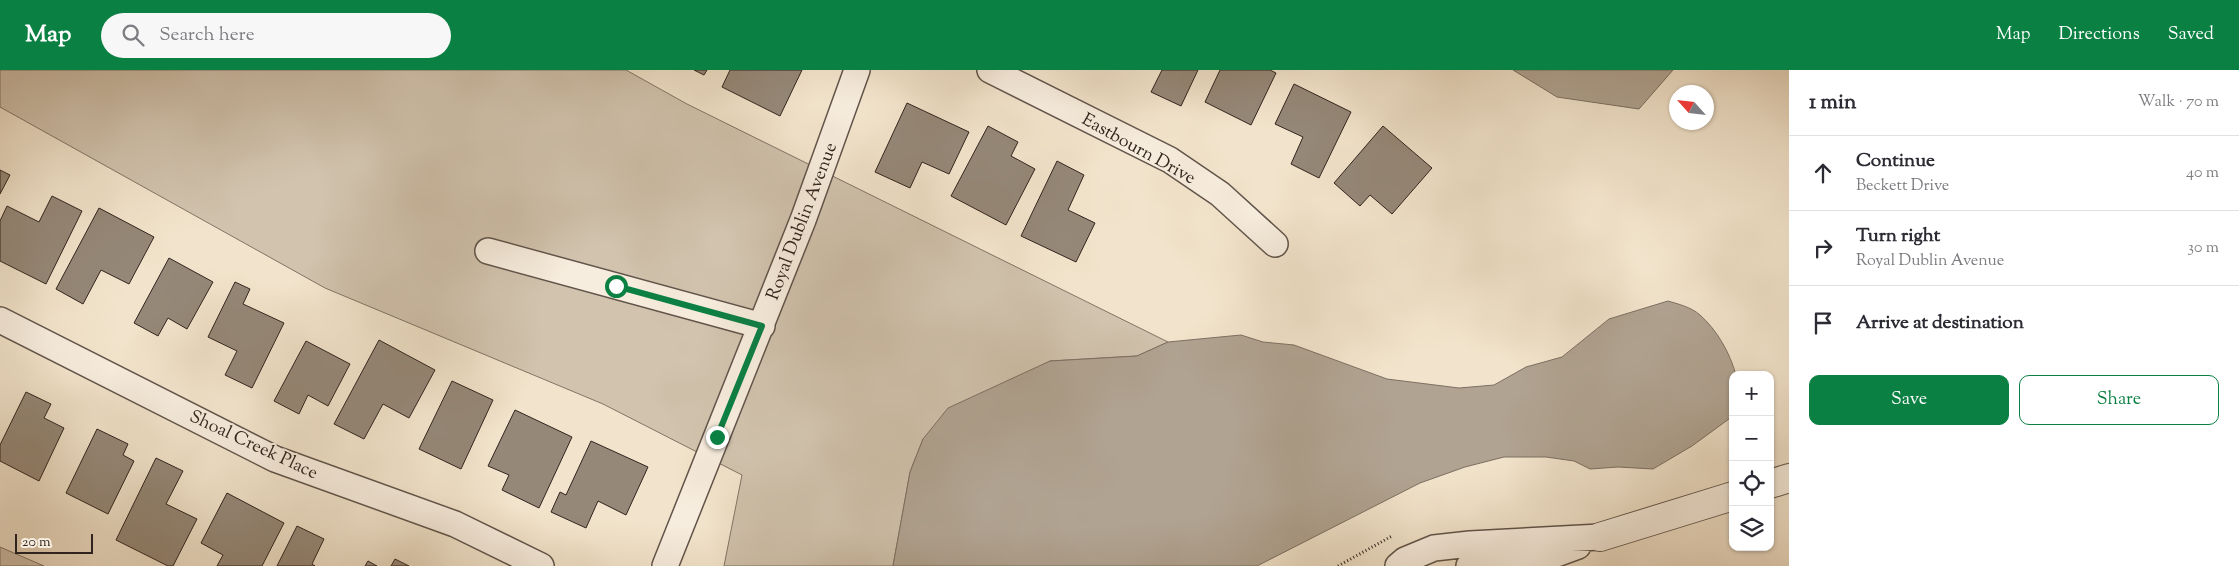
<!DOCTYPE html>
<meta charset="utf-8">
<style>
body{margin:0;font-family:"Sorts Mill Goudy",serif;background:#f7f7f7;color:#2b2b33}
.controls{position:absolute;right:15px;bottom:15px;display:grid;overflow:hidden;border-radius:10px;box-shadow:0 1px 4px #0004}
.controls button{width:45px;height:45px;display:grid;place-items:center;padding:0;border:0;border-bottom:1px solid #e1e1e2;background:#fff;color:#2b2b33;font:25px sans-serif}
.compass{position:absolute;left:1669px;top:15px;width:45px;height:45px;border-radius:50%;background:#fff;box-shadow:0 1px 4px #0004;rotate:297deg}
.scale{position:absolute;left:15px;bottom:12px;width:78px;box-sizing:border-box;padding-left:5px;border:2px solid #31241e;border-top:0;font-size:14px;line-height:18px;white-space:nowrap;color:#31241e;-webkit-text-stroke:4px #f7edde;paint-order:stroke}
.stop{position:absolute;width:15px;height:15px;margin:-11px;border:4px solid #0b8043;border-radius:50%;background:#fff}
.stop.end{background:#0b8043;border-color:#fff;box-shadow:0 1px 5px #0008}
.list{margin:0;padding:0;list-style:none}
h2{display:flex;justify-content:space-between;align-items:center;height:65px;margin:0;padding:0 20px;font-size:21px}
h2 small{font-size:16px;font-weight:400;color:#7c7c81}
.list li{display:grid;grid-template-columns:32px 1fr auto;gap:15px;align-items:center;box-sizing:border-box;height:75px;padding:0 20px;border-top:1px solid #e1e1e2}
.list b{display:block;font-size:19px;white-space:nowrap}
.list p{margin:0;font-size:16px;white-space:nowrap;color:#7c7c81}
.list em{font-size:16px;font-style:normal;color:#7c7c81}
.actions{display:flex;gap:10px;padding:15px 20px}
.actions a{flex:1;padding:11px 0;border:1px solid #0b8043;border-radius:10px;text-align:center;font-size:18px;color:#0b8043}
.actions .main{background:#0b8043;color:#fff}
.icon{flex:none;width:28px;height:28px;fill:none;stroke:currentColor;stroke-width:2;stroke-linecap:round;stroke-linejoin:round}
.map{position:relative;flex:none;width:1789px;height:496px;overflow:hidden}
header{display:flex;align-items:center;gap:30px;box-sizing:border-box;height:70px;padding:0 25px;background:#0b8043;color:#fff}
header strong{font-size:24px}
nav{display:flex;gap:28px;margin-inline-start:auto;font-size:18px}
.search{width:350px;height:45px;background:#f7f7f7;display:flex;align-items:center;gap:12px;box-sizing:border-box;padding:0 18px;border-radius:28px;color:#7c7c81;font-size:19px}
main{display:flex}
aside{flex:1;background:#fff}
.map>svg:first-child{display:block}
</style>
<header>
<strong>Map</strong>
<div class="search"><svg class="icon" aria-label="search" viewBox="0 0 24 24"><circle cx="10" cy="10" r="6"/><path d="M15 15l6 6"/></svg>Search here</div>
<nav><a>Map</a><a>Directions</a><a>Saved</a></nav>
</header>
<main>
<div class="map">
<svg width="1789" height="496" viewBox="0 0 1789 496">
<rect width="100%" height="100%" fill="#f2e4cc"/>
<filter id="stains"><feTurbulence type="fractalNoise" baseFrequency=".004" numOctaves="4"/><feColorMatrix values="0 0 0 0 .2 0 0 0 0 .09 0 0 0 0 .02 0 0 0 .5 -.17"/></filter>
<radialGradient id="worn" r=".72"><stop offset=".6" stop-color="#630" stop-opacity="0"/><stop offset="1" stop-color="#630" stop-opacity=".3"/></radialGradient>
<path fill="#d1c3ae" stroke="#817466" d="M0,0H626L687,34L1168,272L1137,286L1050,291L923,369L910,402L893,496H724L742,405L603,334L325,218L0,37Z
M0,477L44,496H0Z"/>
<path fill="#b0a391" stroke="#7d7063" d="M1513,0H1673L1639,39L1557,27Z
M1668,231C1678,234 1691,237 1700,245C1717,260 1730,283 1736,305H1733V346L1692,376L1653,399L1618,397L1590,399L1574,391L1546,387H1504L1465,397L1420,413L1257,496H893L910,402L923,369L948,338L1050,291L1137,286L1168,272L1241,265L1263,272L1294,275L1387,309L1459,318L1494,315L1526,297L1562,287L1609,249Z"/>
<path fill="#958878" stroke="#31241e" d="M694,0H707L704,5Z
M730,0H802L780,46L722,17Z
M1162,0H1198L1181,36L1151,22Z
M1220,0H1270L1276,3L1251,55L1205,32Z
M1294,14L1351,42L1319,108L1291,94L1303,67L1275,54Z
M907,33L969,62L949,104L922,92L910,118L875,102Z
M988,56L1018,72L1011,86L1035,99L1006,155L951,126Z
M1383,56L1432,98L1392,144L1370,125L1360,136L1334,113Z
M1057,91L1084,105L1068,140L1095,153L1076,192L1021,166Z
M0,100L10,105L0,124Z
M52,126L82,141L46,214L0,191V151L7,136L39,152Z
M99,138L154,167L129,214L101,200L83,234L56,219Z
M169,188L213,212L187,259L168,248L158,266L134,253Z
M235,212L250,219L243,234L284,253L252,318L225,305L237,281L208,267Z
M379,270L435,300L409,348L383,334L364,369L334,354Z
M306,271L350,294L328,336L308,325L299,344L274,331Z
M452,311L493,330L461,399L419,379Z
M26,322L51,334L44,348L64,358L39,411L0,391V375Z
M515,340L572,367L539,438L502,420L509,405L488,396Z
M97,359L128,374L123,385L134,391L108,444L66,423Z
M591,371L648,397L626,445L598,431L586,458L551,442L560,422L566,425Z
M156,388L183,401L166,434L197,449L173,496H168L116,470Z
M227,423L284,453L262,496H217L223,485L201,473Z
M297,456L324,469L312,494L315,496H277Z
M395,489L409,496H391Z
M368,491L377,496H365Z"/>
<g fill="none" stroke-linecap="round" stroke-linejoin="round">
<defs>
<path id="minor" d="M990,0L1170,90L1220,124L1275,174
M488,181L762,256
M0,250L275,389L455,454L541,496
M665,496L803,150L857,0
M1398,496L1405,490L1434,478L1470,474L1600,467
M1469,496L1486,490L1517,484
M1524,496L1578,476"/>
<path id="tertiary" d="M1770,414L1789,408
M1600,467L1733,426"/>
</defs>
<use href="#minor" stroke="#61544a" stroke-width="28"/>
<use href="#tertiary" stroke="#61544a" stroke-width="30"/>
<path stroke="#31241e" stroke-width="3" stroke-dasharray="1 2.5" stroke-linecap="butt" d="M1338,496L1392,466"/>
<use href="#minor" stroke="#f7edde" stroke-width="25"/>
<use href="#tertiary" stroke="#f7edde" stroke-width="28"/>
</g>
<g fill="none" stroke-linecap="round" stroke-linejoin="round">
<path stroke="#0b8043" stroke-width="6" d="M616,216L762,256L717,367"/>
</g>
<g text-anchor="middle" stroke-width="4" stroke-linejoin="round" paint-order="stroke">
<g font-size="18" fill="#31241e" stroke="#f7edde">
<text transform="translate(1139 78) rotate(29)" y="6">Eastbourn Drive</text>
<text transform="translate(801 151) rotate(-69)" y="6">Royal Dublin Avenue</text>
<text transform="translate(254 374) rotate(25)" y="6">Shoal Creek Place</text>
</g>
</g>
<rect width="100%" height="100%" filter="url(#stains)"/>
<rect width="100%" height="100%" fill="url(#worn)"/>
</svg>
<div class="controls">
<button>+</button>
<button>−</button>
<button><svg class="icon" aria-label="locate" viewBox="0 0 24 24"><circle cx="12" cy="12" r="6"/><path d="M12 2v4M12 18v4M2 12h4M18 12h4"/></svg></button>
<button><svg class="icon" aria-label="layers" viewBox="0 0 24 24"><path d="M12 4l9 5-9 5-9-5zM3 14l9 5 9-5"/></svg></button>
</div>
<svg class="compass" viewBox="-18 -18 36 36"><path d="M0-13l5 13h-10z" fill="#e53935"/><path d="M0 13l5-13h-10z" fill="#7c7c81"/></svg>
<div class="scale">20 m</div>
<div class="stop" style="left:616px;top:216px"></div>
<div class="stop end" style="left:717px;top:367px"></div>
</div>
<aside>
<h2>1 min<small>Walk · 70 m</small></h2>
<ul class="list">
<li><svg class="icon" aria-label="ahead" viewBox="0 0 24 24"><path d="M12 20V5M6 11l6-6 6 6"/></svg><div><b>Continue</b><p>Beckett Drive</p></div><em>40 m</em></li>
<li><svg class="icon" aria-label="right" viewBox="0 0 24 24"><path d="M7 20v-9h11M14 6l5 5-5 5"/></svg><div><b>Turn right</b><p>Royal Dublin Avenue</p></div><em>30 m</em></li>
<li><svg class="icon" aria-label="arrive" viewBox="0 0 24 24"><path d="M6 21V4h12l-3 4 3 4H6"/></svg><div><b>Arrive at destination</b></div></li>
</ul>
<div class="actions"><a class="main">Save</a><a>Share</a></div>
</aside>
</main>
